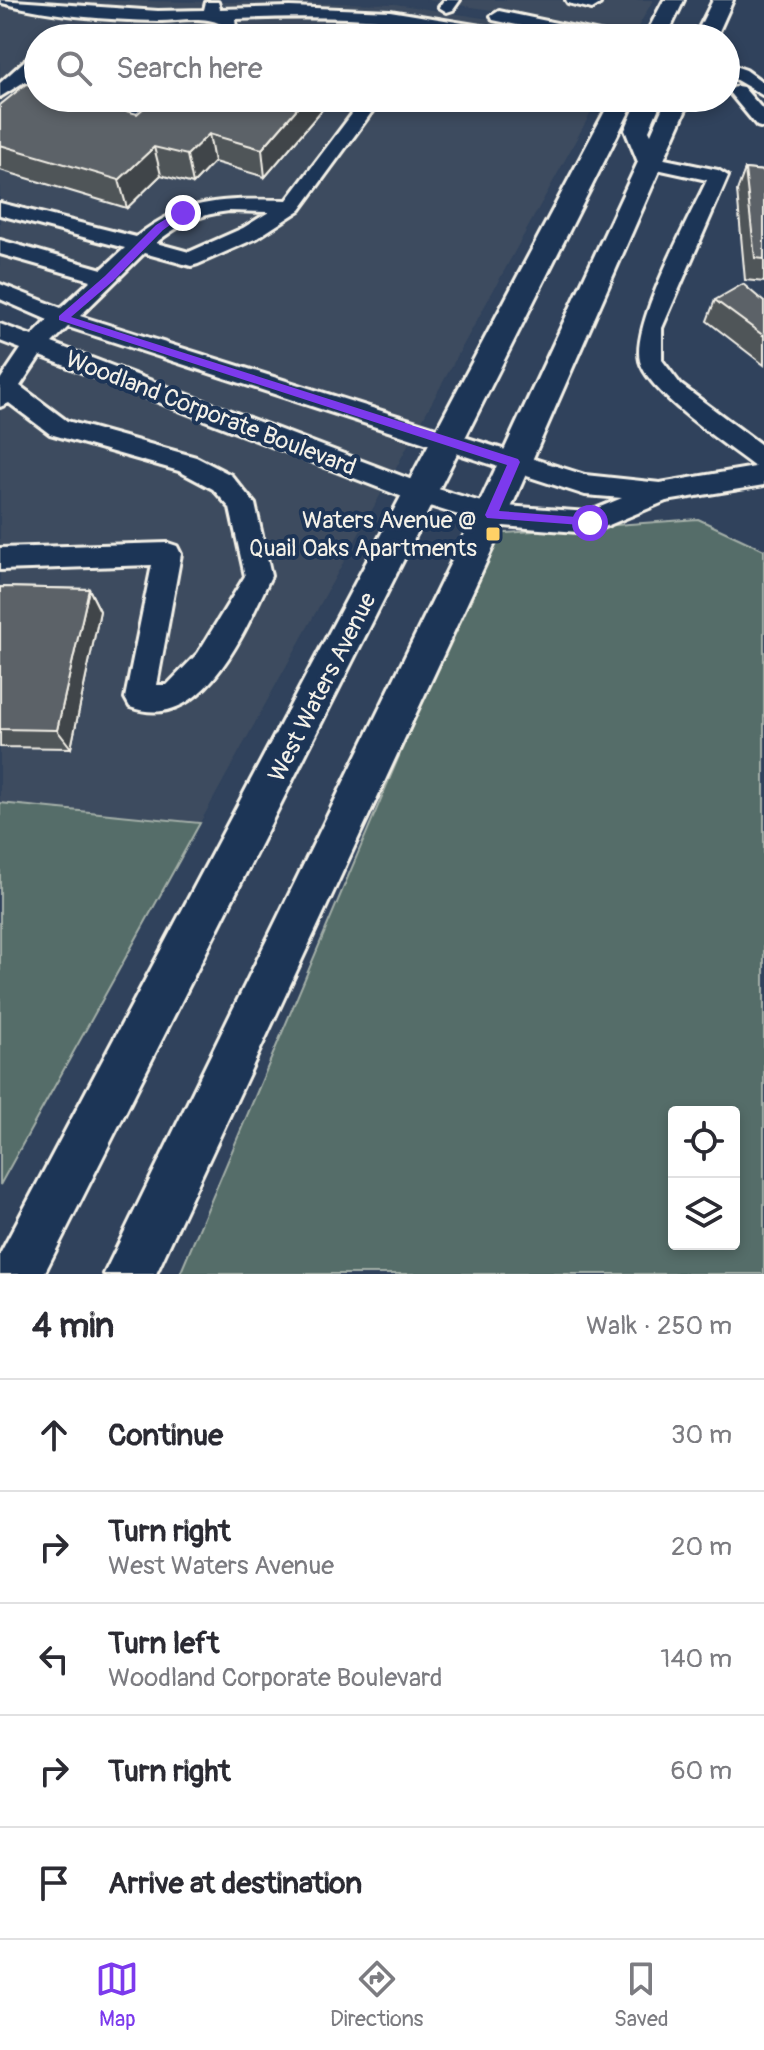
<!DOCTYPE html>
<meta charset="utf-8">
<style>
body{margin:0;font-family:Pangolin,sans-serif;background:#f2f2f3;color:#2b2b33}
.controls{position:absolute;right:24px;bottom:24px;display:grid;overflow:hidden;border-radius:8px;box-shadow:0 4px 12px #0003}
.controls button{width:72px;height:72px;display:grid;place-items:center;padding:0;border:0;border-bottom:2px solid #e1e1e2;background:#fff;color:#2b2b33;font:40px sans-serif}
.stop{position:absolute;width:24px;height:24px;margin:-18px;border:6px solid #7c3aed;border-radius:50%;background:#fff}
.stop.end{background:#7c3aed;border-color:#fff;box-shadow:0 2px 8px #0008}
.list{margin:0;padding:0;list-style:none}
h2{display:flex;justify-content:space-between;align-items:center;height:104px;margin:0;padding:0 32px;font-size:34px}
h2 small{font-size:26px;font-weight:400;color:#7c7c81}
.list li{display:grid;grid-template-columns:52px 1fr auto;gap:24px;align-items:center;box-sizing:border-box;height:112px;padding:0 32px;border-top:2px solid #e1e1e2}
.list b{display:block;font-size:30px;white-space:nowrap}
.list p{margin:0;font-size:26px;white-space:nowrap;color:#7c7c81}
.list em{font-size:26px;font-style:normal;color:#7c7c81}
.icon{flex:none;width:44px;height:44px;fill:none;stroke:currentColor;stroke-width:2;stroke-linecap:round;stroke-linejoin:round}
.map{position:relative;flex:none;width:764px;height:1274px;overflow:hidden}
.search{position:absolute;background:#fff;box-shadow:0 4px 12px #0003;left:24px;right:24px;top:24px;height:88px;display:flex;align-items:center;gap:20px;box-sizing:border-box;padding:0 28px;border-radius:44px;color:#7c7c81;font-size:30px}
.sheet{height:664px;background:#fff}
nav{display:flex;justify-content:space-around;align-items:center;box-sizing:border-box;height:112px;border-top:2px solid #e1e1e2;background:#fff;font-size:22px;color:#7c7c81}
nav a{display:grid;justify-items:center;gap:4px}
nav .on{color:#7c3aed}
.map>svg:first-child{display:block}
</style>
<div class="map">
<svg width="764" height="1274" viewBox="0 0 764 1274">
<rect width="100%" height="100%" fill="#30425c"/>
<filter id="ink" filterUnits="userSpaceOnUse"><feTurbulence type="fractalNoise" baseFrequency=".0125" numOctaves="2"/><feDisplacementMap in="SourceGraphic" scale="16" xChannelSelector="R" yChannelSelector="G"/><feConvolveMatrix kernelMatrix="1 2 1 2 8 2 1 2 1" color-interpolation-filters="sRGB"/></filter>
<g filter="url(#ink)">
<path fill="#3d4c5f" d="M31,0L395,4L514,23L583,38H544L392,11H159L54,5Z
M426,0H653L632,38L518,14Z
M0,3L49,13L156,20L291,17L389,20L500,38H38V98H599L421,422L70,311L0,281Z
M67,329L411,439L394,472L53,343Z
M0,343L383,490L200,823L0,817Z"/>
<path fill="#546d69" stroke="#a4afa8" stroke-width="2" fill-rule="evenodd" d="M698,519L764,550V1274H180L493,534ZM674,1112H734V1244H674Z
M0,803L200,823L0,1185Z"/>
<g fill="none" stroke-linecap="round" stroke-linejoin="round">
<defs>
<path id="minor" d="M0,0L158,11L204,10L206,2H218L220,9L290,7L390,11L523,33L531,38C483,38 438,26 390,21C339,16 286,17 235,19L237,38H221V24C202,15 179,21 159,21C107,20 53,16 2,3Z
M444,0H460L453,10L447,12L439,7Z
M566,0H596L600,4L592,9L568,3Z
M499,11L604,33L612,38H580L493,20L491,16Z
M38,53V68L34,73L38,75V88L24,82L0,97V83L32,54Z
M726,63L746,70L764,83V96L726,74Z
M737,86L743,87L764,111V128L757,126L728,91Z
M87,98H118L163,109L174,98H193L173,120L167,122L90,102Z
M364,98H382L300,210L257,238L198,264L191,266L144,253L80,316L585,475L660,483L755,467C728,446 648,393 640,361C631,324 690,217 707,180L643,166L640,162L650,156L718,170L728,176L662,328V360L681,385L764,447V485L666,501L590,533L491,525L413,501L40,356L20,386L67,421L196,457L231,475L255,504L271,576C246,628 204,735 130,707L125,698L152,565L0,570V548L168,543L177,546L181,554L157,685H167L198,653L245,576L230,508L213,489L179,471L50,434L9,403L0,407V380L21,349L0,341V324L32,336L48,320L0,299V284L61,308L91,280L0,254V240L102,269L125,248L0,215V203L136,237C187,197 226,199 287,200ZM229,211L269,212L243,228L189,252L156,243C179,224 200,214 229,211ZM68,327L585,495L622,498L588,512L491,505L428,486L52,343Z
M512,98H545L556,104L547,109L515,102Z"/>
<path id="major" d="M664,0H684L666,38H644Z
M713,0H733L716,38H694Z
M612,98H636L44,1274H0V1254Z
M639,98H663L649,130L651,134L667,98H691L508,515L156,1274H104L474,515L638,162L625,130Z"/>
</defs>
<use href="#minor" stroke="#f4f1e8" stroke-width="6"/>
<use href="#major" stroke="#f4f1e8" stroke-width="6"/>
<use href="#minor" fill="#1d3557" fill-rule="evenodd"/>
<use href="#major" fill="#1d3557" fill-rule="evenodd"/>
</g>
<path fill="#4f5459" stroke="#f4f1e8" stroke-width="2" d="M332,98L265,177L214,162L193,184L161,175L127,208L0,170V105L137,114L192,101Z
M745,169L764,171V282L745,280L737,191Z
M715,300L764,302V365L707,321Z
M0,587L89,589L100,611L71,748L0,747Z"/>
<path fill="#404548" stroke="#f4f1e8" stroke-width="2" d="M306,98H332L265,177L262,149Z
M209,134L214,162L193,184L187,155Z
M154,147L161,175L127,208L119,180Z
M89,589L100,611L71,748L57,730Z"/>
<path fill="#5c6267" stroke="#f4f1e8" stroke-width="2" d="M26,84L38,87V98H78L137,114L155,98H179L192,101L196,98H306L262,149L209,134L187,155L154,147L119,180L0,145V105Z
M745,169L764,171V259L755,258Z
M743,284L764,302V336L715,300Z
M0,587L89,589L57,730L0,729Z"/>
</g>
<path fill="#7c3aed" d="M179,211L187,213L163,230L113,281L71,317L518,459L520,462L499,511L590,518L596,523L594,526L487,518L485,515L507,465L59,320V316L105,276L156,225Z"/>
<rect fill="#ffd166" stroke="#1d3557" stroke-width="3" x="485" y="526" width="16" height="16" rx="4"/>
<g text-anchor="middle" stroke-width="8" stroke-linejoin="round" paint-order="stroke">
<g font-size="24" fill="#f4f1e8" stroke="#1d3557">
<text transform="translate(211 413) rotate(21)" y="8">Woodland Corporate Boulevard</text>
<text transform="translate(322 687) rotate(-63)" y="8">West Waters Avenue</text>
</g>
<g font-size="24" fill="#f4f1e8" stroke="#1d3557" text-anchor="end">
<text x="477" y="528">Waters Avenue @<tspan x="477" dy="28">Quail Oaks Apartments</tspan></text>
</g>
</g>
</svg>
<div class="controls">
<button><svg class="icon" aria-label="locate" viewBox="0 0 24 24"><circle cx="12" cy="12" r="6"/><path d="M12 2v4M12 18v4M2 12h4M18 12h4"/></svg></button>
<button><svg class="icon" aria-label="layers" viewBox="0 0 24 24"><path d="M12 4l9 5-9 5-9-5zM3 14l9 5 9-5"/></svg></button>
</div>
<div class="stop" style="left:590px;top:523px"></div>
<div class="stop end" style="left:183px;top:213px"></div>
<div class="search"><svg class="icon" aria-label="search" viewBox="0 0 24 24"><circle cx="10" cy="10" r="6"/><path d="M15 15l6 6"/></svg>Search here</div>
</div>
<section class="sheet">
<h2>4 min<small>Walk · 250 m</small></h2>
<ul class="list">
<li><svg class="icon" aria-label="ahead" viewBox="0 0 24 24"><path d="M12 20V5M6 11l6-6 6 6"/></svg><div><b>Continue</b></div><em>30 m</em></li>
<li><svg class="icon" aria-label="right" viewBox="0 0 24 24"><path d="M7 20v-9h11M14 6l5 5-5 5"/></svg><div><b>Turn right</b><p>West Waters Avenue</p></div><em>20 m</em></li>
<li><svg class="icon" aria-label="left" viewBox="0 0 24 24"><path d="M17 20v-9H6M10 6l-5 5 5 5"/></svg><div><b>Turn left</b><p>Woodland Corporate Boulevard</p></div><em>140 m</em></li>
<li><svg class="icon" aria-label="right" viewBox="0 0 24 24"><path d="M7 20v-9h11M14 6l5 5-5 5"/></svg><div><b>Turn right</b></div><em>60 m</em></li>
<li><svg class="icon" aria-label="arrive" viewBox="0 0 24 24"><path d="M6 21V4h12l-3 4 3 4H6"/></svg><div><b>Arrive at destination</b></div></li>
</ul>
</section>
<nav>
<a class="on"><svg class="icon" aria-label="map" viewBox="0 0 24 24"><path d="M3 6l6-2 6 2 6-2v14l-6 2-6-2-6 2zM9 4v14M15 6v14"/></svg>Map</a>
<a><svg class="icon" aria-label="directions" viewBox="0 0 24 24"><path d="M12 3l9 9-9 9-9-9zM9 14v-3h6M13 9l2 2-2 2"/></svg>Directions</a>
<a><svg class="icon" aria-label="saved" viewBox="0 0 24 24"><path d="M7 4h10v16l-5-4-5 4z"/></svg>Saved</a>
</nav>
